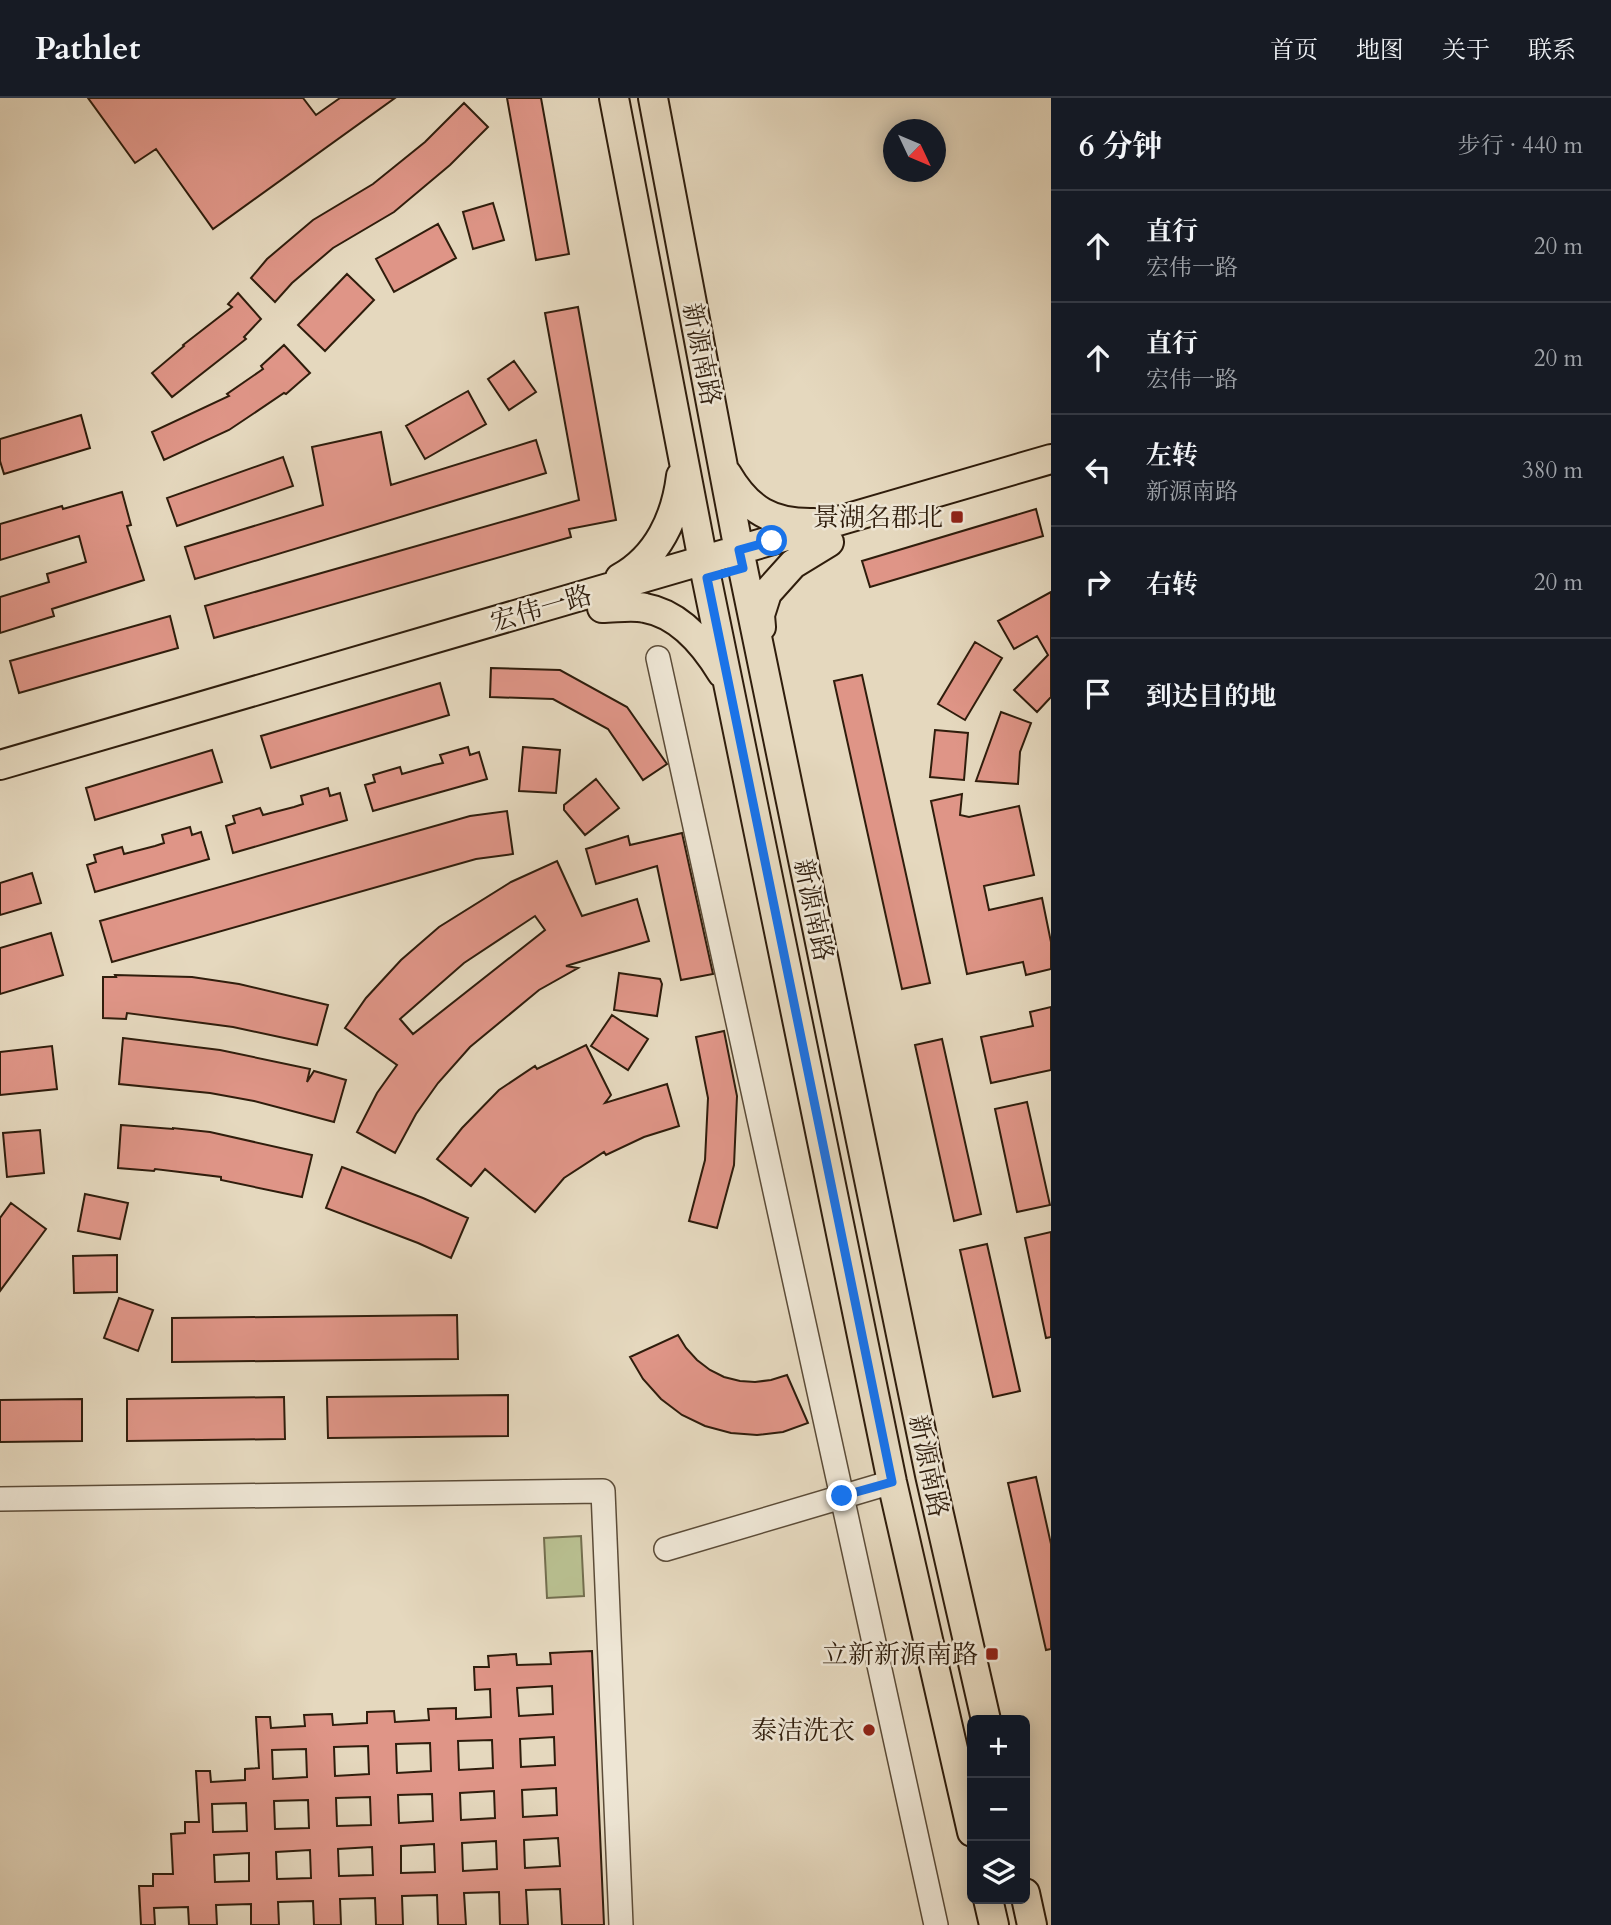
<!DOCTYPE html>
<html lang="zh">
<meta charset="utf-8">
<style>
body{margin:0;font-family:Cardo,"Noto Serif SC",serif;background:#242831;color:#f1f3f6}
.controls{position:absolute;right:21px;bottom:21px;display:grid;overflow:hidden;border-radius:10px;box-shadow:0 4px 18px #0003}
.controls button{width:63px;height:63px;display:grid;place-items:center;padding:0;border:0;border-bottom:2px solid #363941;background:#171b24;color:#f1f3f6;font:35px sans-serif}
.compass{position:absolute;left:883px;top:21px;width:63px;height:63px;border-radius:50%;background:#171b24;box-shadow:0 4px 18px #0003;rotate:134deg}
.stop{position:absolute;width:21px;height:21px;margin:-16px;border:5px solid #1a73e8;border-radius:50%;background:#fff}
.stop.end{background:#1a73e8;border-color:#fff;box-shadow:0 2px 7px #0008}
.list{margin:0;padding:0;list-style:none}
h2{display:flex;justify-content:space-between;align-items:center;height:91px;margin:0;padding:0 28px;font-size:30px}
h2 small{font-size:23px;font-weight:400;color:#9ea1a6}
.list li{display:grid;grid-template-columns:46px 1fr auto;gap:21px;align-items:center;box-sizing:border-box;height:112px;padding:0 28px;border-top:2px solid #363941}
.list b{display:block;font-size:26px;white-space:nowrap}
.list p{margin:0;font-size:23px;white-space:nowrap;color:#9ea1a6}
.list em{font-size:23px;font-style:normal;color:#9ea1a6}
.icon{flex:none;width:38px;height:38px;fill:none;stroke:currentColor;stroke-width:2;stroke-linecap:round;stroke-linejoin:round}
.map{position:relative;flex:none;width:1051px;height:1827px;overflow:hidden}
header{display:flex;align-items:center;gap:42px;box-sizing:border-box;height:98px;padding:0 35px;background:#171b24;border-bottom:2px solid #363941}
header strong{font-size:33px}
nav{display:flex;gap:38px;margin-inline-start:auto;font-size:24px}
main{display:flex}
aside{flex:1;background:#171b24}
.map>svg:first-child{display:block}
</style>
<header>
<strong>Pathlet</strong>
<nav><a>首页</a><a>地图</a><a>关于</a><a>联系</a></nav>
</header>
<main>
<div class="map">
<svg width="1051" height="1827" viewBox="0 0 1051 1827">
<rect width="100%" height="100%" fill="#e5d8be"/>
<filter id="stains"><feTurbulence type="fractalNoise" baseFrequency=".00286" numOctaves="4"/><feColorMatrix values="0 0 0 0 .2 0 0 0 0 .09 0 0 0 0 .02 0 0 0 .5 -.17"/></filter>
<radialGradient id="worn" r=".72"><stop offset=".6" stop-color="#630" stop-opacity="0"/><stop offset="1" stop-color="#630" stop-opacity=".3"/></radialGradient>
<path fill="#b8be8f" stroke="#746e4e" stroke-width="2" d="M581,1438L584,1498L547,1500L544,1440Z"/>
<path fill="#df9587" stroke="#2f1d0c" stroke-width="2" fill-rule="evenodd" d="M88,0H303L316,17L340,0H395L213,131L156,51L135,65Z
M507,0H541L569,156L536,162Z
M464,5L488,29L450,67L394,114L333,150L292,185L275,204L251,180L267,161L313,122L373,86L425,44Z
M493,105L504,142L473,151L463,114Z
M438,126L456,160L394,194L376,161Z
M347,176L374,202L325,253L298,227Z
M238,195L261,221L244,239L246,241L172,299L152,275L184,248L183,247L232,209L228,206Z
M578,209L616,422L569,431L571,439L214,540L205,508L579,402L545,215Z
M284,247L310,275L286,296L284,295L229,332L164,362L152,334L229,298L227,296L263,271L261,268Z
M514,263L536,294L509,312L488,281Z
M468,293L486,326L425,361L406,328Z
M81,317L90,350L4,376L0,363V341Z
M381,334L391,387L536,342L546,375L195,481L185,449L323,407L312,349Z
M283,359L293,388L177,428L167,400Z
M122,394L131,427L127,428L144,482L52,511L54,518L0,535V499L49,484L47,476L86,464L79,438L0,462V426L62,408L63,411Z
M1036,411L1043,438L870,489L862,463Z
M1051,494V599L1037,614L1014,592L1048,557L1037,538L1014,551L998,523Z
M170,518L178,550L19,595L10,563Z
M975,544L1002,560L965,622L938,606Z
M491,570L560,572L627,609L667,666L643,682L608,631L553,601L490,599Z
M862,577L930,885L902,891L834,583Z
M440,585L449,617L271,670L261,638Z
M1001,614L1031,625L1020,654L1018,686L976,683Z
M935,632L968,635L964,682L930,679Z
M468,649L470,657L479,654L487,681L373,713L365,687L375,684L373,677L400,669L402,676L434,667L443,665L440,657Z
M523,649L560,652L556,695L519,693Z
M212,652L222,684L95,722L86,690Z
M596,681L619,710L585,737L564,712V707Z
M328,690L330,698L340,695L347,722L233,755L226,728L235,725L233,718L260,710L263,717L294,709L303,706L301,698Z
M962,696L960,717L969,719L1019,708L1034,777L984,788L989,812L1042,800L1051,844V871L1026,877L1023,864L967,876L931,703Z
M507,713L513,756L476,761L112,864L100,823L470,718Z
M190,729L192,737L201,734L209,761L95,794L87,767L96,764L94,757L122,749L124,756L155,748L164,745L162,737Z
M682,735L713,876L681,882L657,768L596,786L586,751L628,738L630,747Z
M557,763L582,818L637,801L649,843L566,868L578,870L539,892L470,949L438,985L416,1016L395,1055L357,1034L377,995L397,967L345,930L366,900L401,862L439,829L511,784ZM535,818L545,832L413,936L400,921L464,865Z
M32,775L41,805L0,817V785Z
M51,835L63,877L0,896V850Z
M619,875L660,881L662,886L657,918L614,912Z
M115,877L192,879L239,886L328,907L317,947L233,929L127,915L126,921L103,920V879H116Z
M1051,909V972L991,985L981,939L1033,928L1030,914Z
M612,917L648,941L628,972L591,948Z
M724,933L737,998L734,1067L717,1130L689,1123L705,1062L708,1000L696,939Z
M123,940L220,952L310,971L307,984L314,973L346,982L334,1024L254,1003L210,995L119,986Z
M942,941L981,1116L954,1123L915,947Z
M586,947L611,997L605,1005L667,986L679,1028L644,1039L606,1057L604,1054L564,1080L535,1114L485,1071L471,1088L437,1061L462,1030L499,992L535,968L537,971Z
M52,948L57,991L0,997V954Z
M1027,1004L1050,1107L1017,1114L995,1011Z
M121,1027L173,1031V1030L210,1034L312,1057L302,1099L221,1082V1079L155,1071L154,1073L118,1070Z
M40,1032L44,1075L7,1079L3,1035Z
M342,1069L423,1100L468,1120L451,1160L418,1145L326,1110Z
M85,1096L128,1105L120,1141L78,1133Z
M11,1105L46,1131L0,1193V1120Z
M1051,1134V1239L1046,1240L1025,1140Z
M987,1146L1020,1293L993,1299L960,1152Z
M117,1157V1194L74,1195L73,1158Z
M119,1200L153,1212L138,1253L104,1240Z
M457,1217L458,1261L172,1264V1220Z
M678,1237L686,1250L697,1262L710,1272L724,1279L740,1283L755,1284L771,1282L787,1277L808,1325L783,1334L757,1337L731,1335L705,1328L682,1317L661,1301L643,1281L630,1259Z
M508,1297V1338L328,1340L327,1299Z
M284,1299L285,1341L127,1343V1301Z
M82,1301V1343L0,1344V1302Z
M1036,1379L1051,1446V1551L1046,1552L1008,1385Z
M592,1553L604,1827H562L560,1791L526,1792L528,1827H500L499,1794L464,1795L466,1827H438L437,1797L402,1798L403,1827H376L375,1800L340,1801L341,1827H314L313,1803L278,1804L279,1827H251V1806L216,1807L217,1827H189L188,1809L154,1810L155,1827H141L139,1788H153V1776H173L171,1736L185,1735V1724H199L196,1673H210L211,1684L245,1682V1671L259,1670L256,1619H270L271,1630L305,1628L304,1617L332,1616L333,1627L367,1625V1614L394,1613L395,1624L429,1622L428,1611L456,1610V1621L491,1619L490,1591L475,1592L474,1569H489L488,1558L516,1556L517,1567L551,1566L550,1555ZM552,1588L553,1616L519,1618L517,1590ZM554,1639L555,1667L521,1669L520,1641ZM492,1642L493,1670L459,1672L458,1643ZM430,1645L431,1673L397,1675L396,1646ZM368,1648L369,1676L335,1678L334,1649ZM306,1651L307,1679L273,1681L272,1652ZM556,1690L557,1717L523,1719L522,1692ZM494,1693L495,1720L461,1722L460,1695ZM432,1696L433,1723L399,1725L398,1697ZM370,1699L371,1727L337,1728L336,1700ZM308,1702L309,1730L275,1731L274,1703ZM246,1705L247,1733L213,1734L212,1706ZM558,1740L560,1768L525,1770L524,1742ZM496,1743L497,1771L463,1773L462,1745ZM434,1746L435,1774L401,1775V1748ZM372,1749L373,1777L339,1778L338,1751ZM310,1752L311,1780L277,1781L276,1754ZM249,1755V1783L215,1784L214,1757Z"/>
<g fill="none" stroke-linecap="round" stroke-linejoin="round">
<defs>
<path id="minor" d="M658,560L936,1827
M0,1401L603,1393L621,1827
M666,1451L892,1384"/>
<path id="major" d="M614,0L703,463L892,1384L972,1734
M653,0L736,437L930,1377L986,1622
M727,376C748,412 772,426 814,425
M620,480C658,459 676,419 681,378
M602,510C616,510 632,507 645,510C679,516 705,547 722,575
M761,529L760,517L767,495L793,466L829,444
M0,667L1051,361
M1025,1795L1032,1827
M988,1801L994,1827"/>
</defs>
<use href="#minor" stroke="#5c4c38" stroke-width="26"/>
<use href="#major" stroke="#2f1d0c" stroke-width="32"/>
<use href="#minor" stroke="#eee6d5" stroke-width="23"/>
<use href="#major" stroke="#e5d8be" stroke-width="28"/>
</g>
<g fill="none" stroke-linecap="round" stroke-linejoin="round">
<path stroke="#1a73e8" stroke-width="9" d="M772,443L739,452L743,470L707,480L892,1384L842,1398"/>
</g>
<g fill="#8f2418" stroke="#eee6d5" stroke-width="2.5">
<rect x="950" y="412" width="14" height="14" rx="3.5"/>
<rect x="985" y="1549" width="14" height="14" rx="3.5"/>
<circle cx="869" cy="1632" r="7"/>
</g>
<g text-anchor="middle" stroke-width="5" stroke-linejoin="round" paint-order="stroke">
<g font-size="26" fill="#2f1d0c" stroke="#eee6d5">
<text transform="translate(702 256) rotate(79)" y="9">新源南路</text>
<text transform="translate(541 510) rotate(-16)" y="9">宏伟一路</text>
<text transform="translate(814 812) rotate(78)" y="9">新源南路</text>
<text transform="translate(929 1368) rotate(78)" y="9">新源南路</text>
</g>
<g font-size="26" fill="#2f1d0c" stroke="#eee6d5" text-anchor="end">
<text x="943" y="428">景湖名郡北</text>
<text x="978" y="1565">立新新源南路</text>
<text x="855" y="1641">泰洁洗衣</text>
</g>
</g>
<rect width="100%" height="100%" filter="url(#stains)"/>
<rect width="100%" height="100%" fill="url(#worn)"/>
</svg>
<div class="controls">
<button>+</button>
<button>−</button>
<button><svg class="icon" aria-label="layers" viewBox="0 0 24 24"><path d="M12 4l9 5-9 5-9-5zM3 14l9 5 9-5"/></svg></button>
</div>
<svg class="compass" viewBox="-18 -18 36 36"><path d="M0-13l5 13h-10z" fill="#e53935"/><path d="M0 13l5-13h-10z" fill="#9ea1a6"/></svg>
<div class="stop" style="left:772px;top:443px"></div>
<div class="stop end" style="left:842px;top:1398px"></div>
</div>
<aside>
<h2>6 分钟<small>步行 · 440 m</small></h2>
<ul class="list">
<li><svg class="icon" aria-label="ahead" viewBox="0 0 24 24"><path d="M12 20V5M6 11l6-6 6 6"/></svg><div><b>直行</b><p>宏伟一路</p></div><em>20 m</em></li>
<li><svg class="icon" aria-label="ahead" viewBox="0 0 24 24"><path d="M12 20V5M6 11l6-6 6 6"/></svg><div><b>直行</b><p>宏伟一路</p></div><em>20 m</em></li>
<li><svg class="icon" aria-label="left" viewBox="0 0 24 24"><path d="M17 20v-9H6M10 6l-5 5 5 5"/></svg><div><b>左转</b><p>新源南路</p></div><em>380 m</em></li>
<li><svg class="icon" aria-label="right" viewBox="0 0 24 24"><path d="M7 20v-9h11M14 6l5 5-5 5"/></svg><div><b>右转</b></div><em>20 m</em></li>
<li><svg class="icon" aria-label="arrive" viewBox="0 0 24 24"><path d="M6 21V4h12l-3 4 3 4H6"/></svg><div><b>到达目的地</b></div></li>
</ul>
</aside>
</main>
